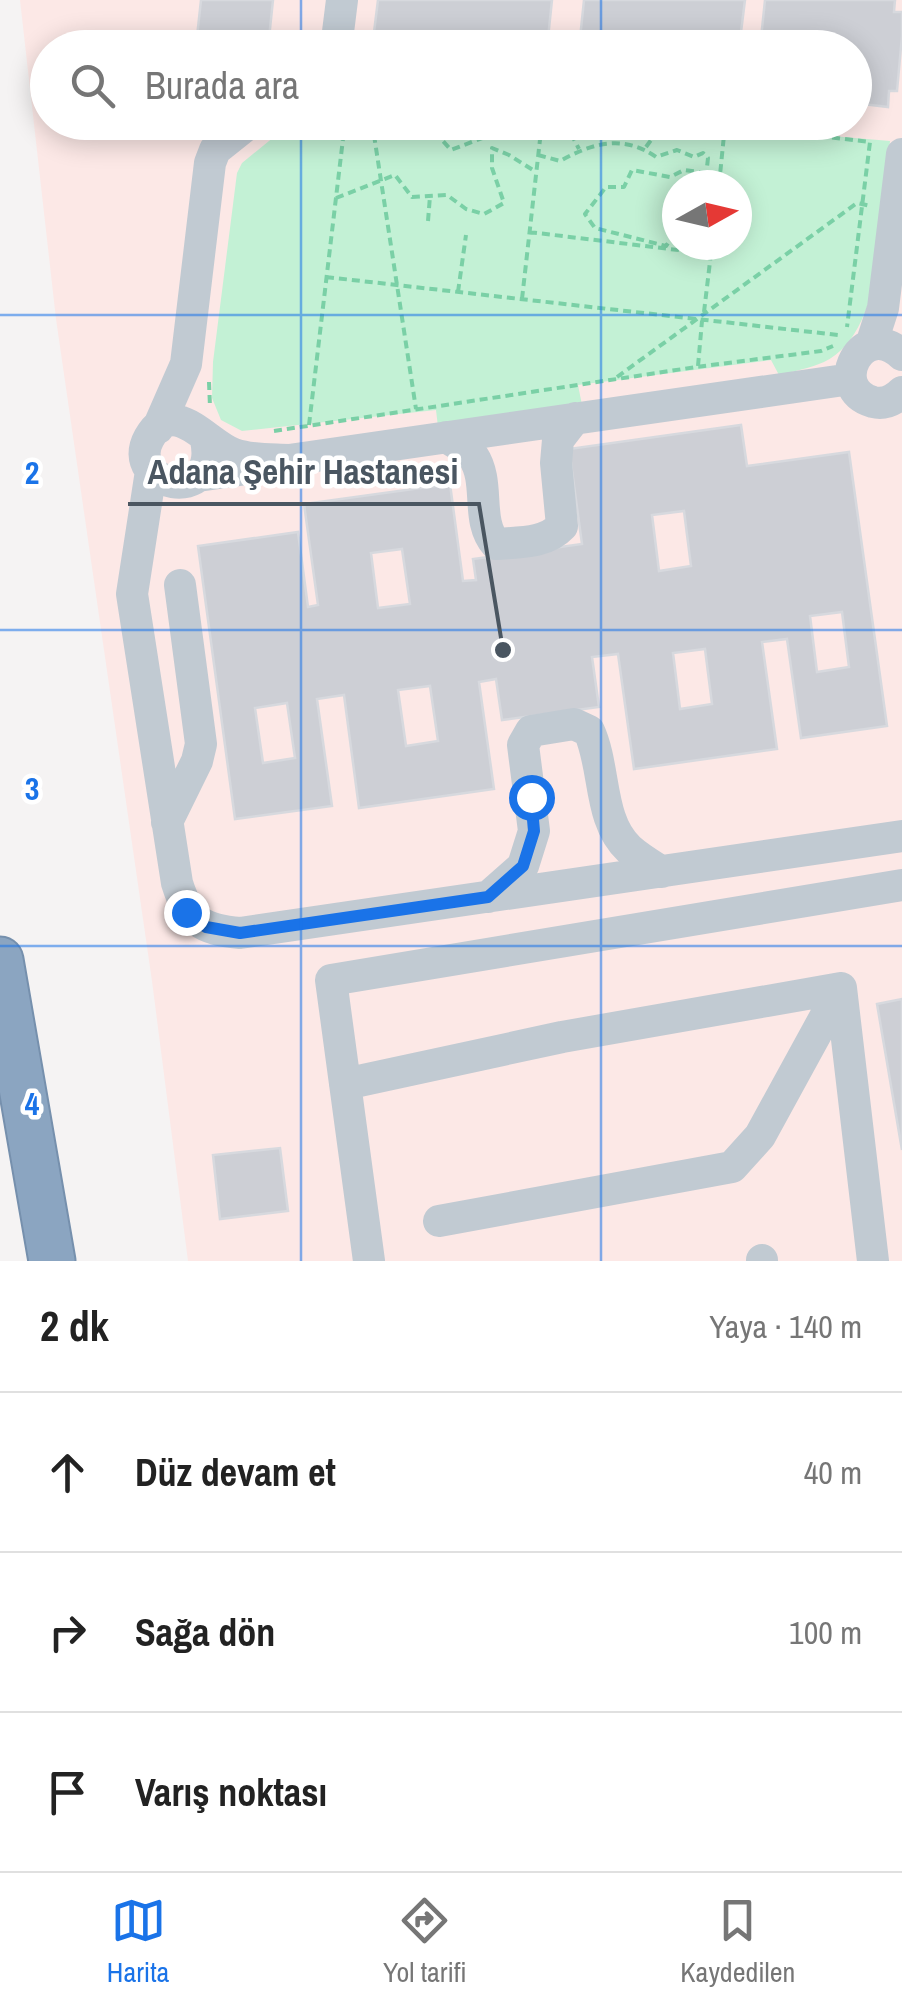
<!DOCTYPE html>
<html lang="tr">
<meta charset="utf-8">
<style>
body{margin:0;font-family:"Archivo Narrow",sans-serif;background:#f6f6f6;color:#222}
.compass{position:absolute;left:662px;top:170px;width:90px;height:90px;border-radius:50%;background:#fff;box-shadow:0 5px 25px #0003;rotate:82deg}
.stop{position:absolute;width:30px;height:30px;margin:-22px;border:8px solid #1a73e8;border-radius:50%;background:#fff}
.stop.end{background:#1a73e8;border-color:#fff;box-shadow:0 2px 10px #0008}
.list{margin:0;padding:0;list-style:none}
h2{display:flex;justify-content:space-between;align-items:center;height:130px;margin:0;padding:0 40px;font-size:42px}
h2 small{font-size:32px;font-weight:400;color:#767676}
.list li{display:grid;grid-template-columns:65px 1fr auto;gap:30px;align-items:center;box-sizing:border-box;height:160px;padding:0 40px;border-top:2px solid #e0e0e0}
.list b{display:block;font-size:38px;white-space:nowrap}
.list em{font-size:32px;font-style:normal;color:#767676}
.icon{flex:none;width:55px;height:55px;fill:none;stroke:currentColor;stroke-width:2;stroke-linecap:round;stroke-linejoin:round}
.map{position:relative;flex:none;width:902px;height:1261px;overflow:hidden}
.search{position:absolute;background:#fff;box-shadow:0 5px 25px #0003;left:30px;right:30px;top:30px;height:110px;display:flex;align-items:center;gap:25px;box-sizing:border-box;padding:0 35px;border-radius:55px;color:#767676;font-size:38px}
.sheet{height:610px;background:#fff}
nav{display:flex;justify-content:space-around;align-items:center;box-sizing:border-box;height:140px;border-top:2px solid #e0e0e0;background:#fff;font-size:28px;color:#767676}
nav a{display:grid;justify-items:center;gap:5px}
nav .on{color:#1a73e8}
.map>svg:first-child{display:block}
</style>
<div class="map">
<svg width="902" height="1261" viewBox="0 0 902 1261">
<rect width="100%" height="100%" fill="#f5f3f3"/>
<path fill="#fce8e6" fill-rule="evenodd" d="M20,0H902V1261H188L152,981L56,319ZM48,48H854V122H48ZM677,185H737V245H677Z"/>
<path fill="#c3f1d5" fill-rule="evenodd" d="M667,122L890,141C884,200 887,333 824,362C811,368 794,371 779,375L771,360L578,385L582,405L438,427L436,410L242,431L221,420L212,398L213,362L237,173L242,163L291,123ZM677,185H737V245H677Z"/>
<path fill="#cdcfd5" stroke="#d7d9de" stroke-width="2.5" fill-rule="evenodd" d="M201,0H273L268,48L196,46Z
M378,0H552L547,48L374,32Z
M584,0H745L739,48H579Z
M765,0H895L894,12H902V36L897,91H889L888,107L854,103V48H760Z
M741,425L747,466L849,452L887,726L801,738L787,639L762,642L777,749L634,769L618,654L592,657L599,707L502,720L496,679L479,682L494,789L359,808L344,695L317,699L332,806L235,819L198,546L298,532L308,607L318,605L304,504L450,484L463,581L476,580L473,559L582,544L569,449ZM684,511L691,566L659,571L652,515ZM402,549L410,604L378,608L371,553ZM842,612L849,667L817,672L810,616ZM705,649L712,704L680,709L673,653ZM430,686L438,741L406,746L398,690ZM287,703L295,758L263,763L255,708Z
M902,999V1150L877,1004Z
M280,1148L288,1211L220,1219L213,1155Z"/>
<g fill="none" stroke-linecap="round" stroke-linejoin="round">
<defs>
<path id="highway" d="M0,960L52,1261"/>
</defs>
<use href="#highway" stroke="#7690ad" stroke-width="49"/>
<path stroke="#7ad0a6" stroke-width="4" stroke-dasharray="8 5" stroke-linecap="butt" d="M372,122L416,409
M426,122L451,150L490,135L494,122
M565,122L579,149
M703,122L870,142L847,327
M274,132L286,122
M646,147L664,122
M538,155L560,161C593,143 623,134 656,157L677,150L694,157L703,153L708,158L705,185
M719,185L725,125
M336,198L395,175L412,197L447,195L466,209L484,214L504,203L492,168V148L509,155L536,172
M428,221L430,196
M529,232L711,254
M677,237L673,236L666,246L595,228L585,214L606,187H624L632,170L670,177L684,170L707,173
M326,277L838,335
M458,292L466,235
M522,299L542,122
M704,312L712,245
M698,366L702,321
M617,377L857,203L871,206
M209,382L210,407
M309,425L345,122
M274,431L696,367L821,351L833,346"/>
<path stroke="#c1cad2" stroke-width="32" d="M336,48L342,0
M871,345L883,308L902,154
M902,355C862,317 826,389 873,402C885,405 894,400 902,392
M158,428L186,364L210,163L215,150L250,122
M446,437C454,442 468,449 473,456C491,483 475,520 496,544C519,542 545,544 562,526L556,463L558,440L575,418
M289,460L851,379
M151,471L132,594L177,883C189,921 200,929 240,933L902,836
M198,476L280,464L289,460C271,459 251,460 234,454C207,445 174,394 149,438C123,485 220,508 206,440
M167,822L197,761L201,744L180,585
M488,897L523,866L534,831L523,745L531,731L574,724L589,731C606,768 598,820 629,849C639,858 651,865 662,872
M345,1084L562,1037L841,988L873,1261
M439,1221L732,1167L760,1136L841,988
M762,1260V1261
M369,1261L331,980L902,885"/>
<use href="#highway" stroke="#8ba5c1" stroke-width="45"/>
</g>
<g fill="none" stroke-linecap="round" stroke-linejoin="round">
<path stroke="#1a73e8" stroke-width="12" d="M186,912L206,927L240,933L488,897L523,866L534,831L531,797"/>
</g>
<path fill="none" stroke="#1a73e8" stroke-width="2.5" stroke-opacity="0.55" d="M301,0V48M601,0V48M301,122V1261M601,122V1261M0,315H902M0,630H902M0,946H902"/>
<g font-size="32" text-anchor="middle" font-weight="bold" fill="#1a73e8" stroke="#fff" stroke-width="9" stroke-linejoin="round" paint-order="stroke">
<text x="32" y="484">2</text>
<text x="32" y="800">3</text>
<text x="32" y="1115">4</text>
</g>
<path fill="none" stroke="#4a5661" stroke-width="4" d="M503 650L479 504H128"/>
<circle fill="#4a5661" stroke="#fff" stroke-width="4" cx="503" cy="650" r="10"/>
<g font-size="35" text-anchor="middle" font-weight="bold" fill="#4a5661" stroke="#fff" stroke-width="9" stroke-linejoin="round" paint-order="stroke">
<text x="303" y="484">Adana Şehir Hastanesi</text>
</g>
</svg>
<svg class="compass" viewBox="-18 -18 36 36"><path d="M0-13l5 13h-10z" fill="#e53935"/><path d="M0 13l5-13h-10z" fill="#767676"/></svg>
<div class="stop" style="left:531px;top:797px"></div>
<div class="stop end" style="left:186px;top:912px"></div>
<div class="search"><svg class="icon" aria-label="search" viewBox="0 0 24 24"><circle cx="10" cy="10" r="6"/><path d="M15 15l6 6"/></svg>Burada ara</div>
</div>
<section class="sheet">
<h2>2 dk<small>Yaya · 140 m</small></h2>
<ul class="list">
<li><svg class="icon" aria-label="ahead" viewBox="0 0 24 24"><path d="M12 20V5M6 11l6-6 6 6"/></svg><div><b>Düz devam et</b></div><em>40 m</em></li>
<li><svg class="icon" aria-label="right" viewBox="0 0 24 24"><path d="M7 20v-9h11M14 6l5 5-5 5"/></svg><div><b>Sağa dön</b></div><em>100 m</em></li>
<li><svg class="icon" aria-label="arrive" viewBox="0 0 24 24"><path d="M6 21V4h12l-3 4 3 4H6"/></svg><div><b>Varış noktası</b></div></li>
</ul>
</section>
<nav>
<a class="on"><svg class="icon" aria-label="map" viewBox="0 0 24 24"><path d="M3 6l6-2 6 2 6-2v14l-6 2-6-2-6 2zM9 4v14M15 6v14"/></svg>Harita</a>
<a><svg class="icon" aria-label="directions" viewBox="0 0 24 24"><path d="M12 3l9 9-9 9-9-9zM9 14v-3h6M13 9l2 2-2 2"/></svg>Yol tarifi</a>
<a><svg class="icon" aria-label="saved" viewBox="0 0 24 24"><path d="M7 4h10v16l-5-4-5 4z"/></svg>Kaydedilen</a>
</nav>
